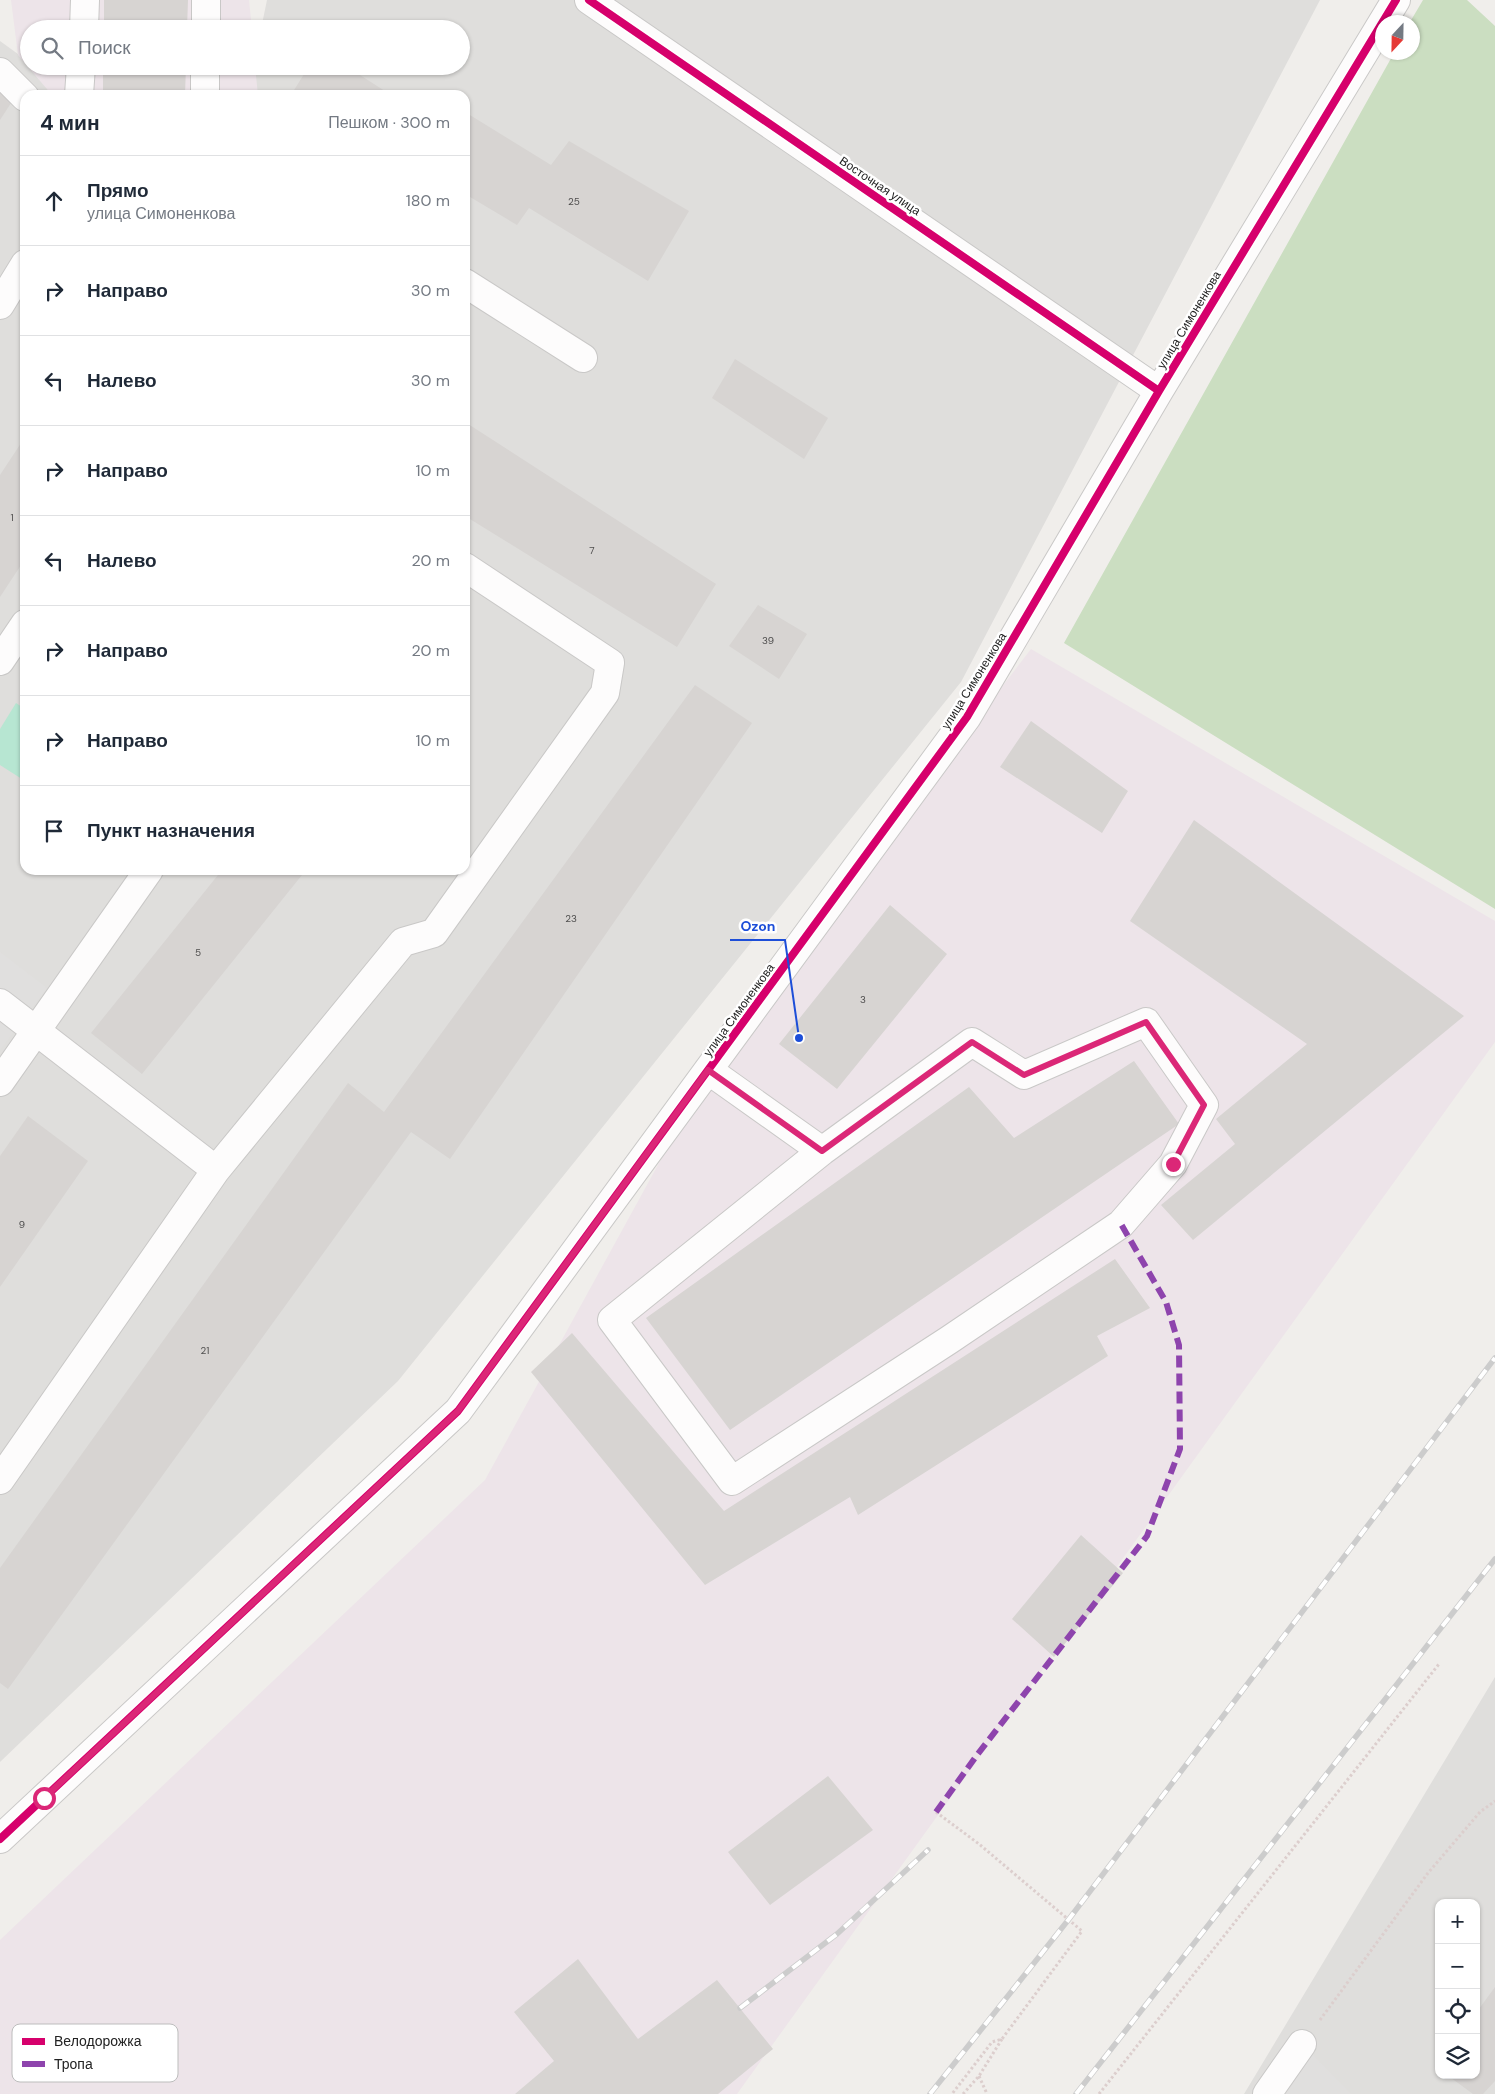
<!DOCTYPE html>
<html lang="ru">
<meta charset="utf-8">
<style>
body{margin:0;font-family:"DM Sans",sans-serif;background:#f2f2f3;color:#1f2937}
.controls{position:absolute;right:15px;bottom:15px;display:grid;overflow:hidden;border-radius:10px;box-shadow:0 1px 4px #0004}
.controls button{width:45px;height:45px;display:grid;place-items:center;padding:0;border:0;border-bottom:1px solid #e0e1e3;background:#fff;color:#1f2937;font:25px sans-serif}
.compass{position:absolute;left:1375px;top:15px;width:45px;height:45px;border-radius:50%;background:#fff;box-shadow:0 1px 4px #0004;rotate:202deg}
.stop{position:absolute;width:15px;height:15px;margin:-11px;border:4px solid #db2777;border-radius:50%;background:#fff}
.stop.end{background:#db2777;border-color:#fff;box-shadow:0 1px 5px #0008}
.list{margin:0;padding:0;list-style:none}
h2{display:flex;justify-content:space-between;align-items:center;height:65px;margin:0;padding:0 20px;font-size:21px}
h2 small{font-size:16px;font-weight:400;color:#747a83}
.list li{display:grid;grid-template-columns:32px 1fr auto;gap:15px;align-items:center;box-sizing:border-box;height:90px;padding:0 20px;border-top:1px solid #e0e1e3}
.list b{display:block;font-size:19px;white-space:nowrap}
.list p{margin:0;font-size:16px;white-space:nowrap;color:#747a83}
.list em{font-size:16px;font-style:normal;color:#747a83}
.icon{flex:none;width:28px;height:28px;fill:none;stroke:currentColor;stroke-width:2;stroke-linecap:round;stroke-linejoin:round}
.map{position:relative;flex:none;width:1495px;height:2094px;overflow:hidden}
.search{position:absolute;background:#fff;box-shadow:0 1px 4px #0004;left:20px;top:20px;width:450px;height:55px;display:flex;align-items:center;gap:12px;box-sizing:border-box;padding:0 18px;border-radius:28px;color:#747a83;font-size:19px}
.panel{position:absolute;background:#fff;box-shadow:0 1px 4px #0004;left:20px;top:90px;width:450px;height:785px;border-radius:15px}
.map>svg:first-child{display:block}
</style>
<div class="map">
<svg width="1495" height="2094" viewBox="0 0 1495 2094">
<rect width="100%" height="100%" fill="#f0eeeb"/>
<path fill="#dfdedc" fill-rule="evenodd" d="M267,0H1320L961,682L398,1381L0,1762V41L29,62V66L75,95H25V870H465V95H248L254,66H461V29H261Z
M1495,1677V2094H1244ZM1439,1903H1476V2075H1439Z"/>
<path fill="#ede4e9" d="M11,0H249L252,29H29V66H255L258,95H52L18,55Z
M1031,649L1495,921V1042L737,2094H0V1940L485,1480L715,1061Z"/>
<path fill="#cbdec1" d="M1423,0H1467L1495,26V909L1064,643L1394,53L1412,52V22H1410Z"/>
<path fill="#b7e6d2" d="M16,703L25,709V781L0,765V729Z"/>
<path fill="#e0dfde" d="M0,952L47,988L0,1050Z
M1302,2044L1351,2094H1267Z"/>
<path fill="#d7d4d2" d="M104,0H188L187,29H104Z
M103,66H186L185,95H103Z
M309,66H346L391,95H291Z
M0,92L13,100L0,120Z
M465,112L551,165L569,141L689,211L648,281L529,208L517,225L465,194Z
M735,359L828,418L804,459L712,398Z
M465,422L716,584L677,647L465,516Z
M25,437V559L0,597V475Z
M758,605L807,634L779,679L729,646Z
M695,685L752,723L450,1159L411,1132L8,1689L0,1683V1568L348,1083L384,1112Z
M1031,721L1128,791L1102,833L1000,767Z
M1194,820L1464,1016L1193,1240L1161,1205L1235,1144L1216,1119L1307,1044L1130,921Z
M222,870H306L142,1074L91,1033Z
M890,905L947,954L837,1089L779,1044Z
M1134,1061L1179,1124L730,1430L646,1318L969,1087L1014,1138Z
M28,1116L88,1161L0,1287V1156Z
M1115,1259L1150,1308L1097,1336L1108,1356L858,1515L850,1497L705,1585L531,1372L572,1333L724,1511Z
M1081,1535L1123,1573L1054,1657L1012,1619Z
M828,1776L873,1830L770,1905L728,1852Z
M578,1959L638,2039L717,1980L773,2049L718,2094H515L554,2061L514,2012Z
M1495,1987V2081L1483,2094H1473L1447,2075H1476V2013Z"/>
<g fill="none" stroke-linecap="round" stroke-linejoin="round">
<defs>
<path id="minor" d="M589,0L1159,391
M84,29L85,0
M206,29V0
M0,72L25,97
M79,95L81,66
M205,95V66
M465,283L583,358
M0,305L25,264
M0,661L25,624
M0,1003L216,1170
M1146,1022L1204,1105L1173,1164L1121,1224L949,1340L732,1481L612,1320L822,1151L972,1042L1024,1075Z
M708,1070L822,1151
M0,1082L149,870
M0,1480L216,1170L403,942L434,933L605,693L610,663L465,567
M0,1839L458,1411L967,717L1159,391L1396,0
M1267,2094L1302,2044"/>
</defs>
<use href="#minor" stroke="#c9c8c7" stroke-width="30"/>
<path stroke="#dccecd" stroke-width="3" stroke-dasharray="2.5 2.5" stroke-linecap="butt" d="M936,1812L979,1844L1082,1931L1002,2039L992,2042L952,2094
M1320,2020L1428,1873L1480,1812L1495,1801
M979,2076L987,2094
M963,2094L979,2076L1002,2039
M1099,2094L1439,1664"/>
<use href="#minor" stroke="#fdfcfc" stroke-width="28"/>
<defs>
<path id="rail" d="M740,2008L837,1934L928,1850
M930,2094L1069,1919L1495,1358
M1076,2094L1495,1559"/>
</defs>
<use href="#rail" stroke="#ccc" stroke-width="5.5"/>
<use href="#rail" stroke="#fff" stroke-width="4" stroke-dasharray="11" stroke-linecap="butt"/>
<path stroke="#8e44ad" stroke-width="6" stroke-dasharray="12 6" stroke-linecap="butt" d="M936,1812L977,1755L1147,1536L1180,1449L1179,1345L1166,1302L1121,1224"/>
<defs>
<path id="cycleway" d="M589,0L1159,391
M0,1839L458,1411L967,717L1159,391L1396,0"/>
</defs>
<use href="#cycleway" stroke="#fff" stroke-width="11"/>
<use href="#cycleway" stroke="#d6006c" stroke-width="8"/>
</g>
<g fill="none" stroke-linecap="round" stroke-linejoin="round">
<path stroke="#db2777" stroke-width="6" d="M44,1798L458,1411L708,1070L822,1151L972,1042L1024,1075L1146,1022L1204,1105L1173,1164"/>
</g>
<g text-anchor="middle" stroke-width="5" stroke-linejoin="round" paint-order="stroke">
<g font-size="10" fill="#4f4e4e">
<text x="574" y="205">25</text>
<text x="12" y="521">1</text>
<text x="592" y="554">7</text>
<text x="768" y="644">39</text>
<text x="571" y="922">23</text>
<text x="198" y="956">5</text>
<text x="863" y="1003">3</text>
<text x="22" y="1228">9</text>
<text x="205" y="1354">21</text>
</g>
<g font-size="12" fill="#222" stroke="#fff">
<text transform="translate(880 186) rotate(34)" y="4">Восточная улица</text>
<text transform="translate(1189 320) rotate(-59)" y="4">улица Симоненкова</text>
<text transform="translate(974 681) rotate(-58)" y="4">улица Симоненкова</text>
<text transform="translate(739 1010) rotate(-54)" y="4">улица Симоненкова</text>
</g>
</g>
<rect x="12" y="2024" width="166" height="58" rx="8" fill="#fff" stroke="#bdbdbd" stroke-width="1"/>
<rect x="22" y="2038" width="23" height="7" fill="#d6006c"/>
<rect x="22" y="2061" width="23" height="6" fill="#8e44ad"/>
<g font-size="14" fill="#222">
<text x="54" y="2046">Велодорожка</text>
<text x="54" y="2069">Тропа</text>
</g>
<path fill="none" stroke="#1d4ed8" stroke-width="2" d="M799 1038L785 940H730"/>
<circle fill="#1d4ed8" stroke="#fff" stroke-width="2" cx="799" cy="1038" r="5"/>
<g font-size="14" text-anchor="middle" font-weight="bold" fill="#1d4ed8" stroke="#fff" stroke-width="5" stroke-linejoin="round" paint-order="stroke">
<text x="758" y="931">Ozon</text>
</g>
</svg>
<div class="controls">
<button>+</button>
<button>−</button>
<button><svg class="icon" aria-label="locate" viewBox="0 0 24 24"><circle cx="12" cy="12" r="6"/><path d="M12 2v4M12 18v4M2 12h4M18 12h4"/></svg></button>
<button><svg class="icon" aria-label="layers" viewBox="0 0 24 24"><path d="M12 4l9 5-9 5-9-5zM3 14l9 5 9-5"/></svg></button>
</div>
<svg class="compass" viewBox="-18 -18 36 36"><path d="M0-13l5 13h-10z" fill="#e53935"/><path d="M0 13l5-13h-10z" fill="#747a83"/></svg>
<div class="stop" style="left:44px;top:1798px"></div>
<div class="stop end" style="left:1173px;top:1164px"></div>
<div class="search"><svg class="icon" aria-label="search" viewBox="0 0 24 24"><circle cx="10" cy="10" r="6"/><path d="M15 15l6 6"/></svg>Поиск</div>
<section class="panel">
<h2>4 мин<small>Пешком · 300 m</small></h2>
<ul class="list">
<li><svg class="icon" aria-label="ahead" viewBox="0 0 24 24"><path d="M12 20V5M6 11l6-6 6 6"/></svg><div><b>Прямо</b><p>улица Симоненкова</p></div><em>180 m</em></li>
<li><svg class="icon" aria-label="right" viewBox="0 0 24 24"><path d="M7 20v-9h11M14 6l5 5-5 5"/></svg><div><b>Направо</b></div><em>30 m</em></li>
<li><svg class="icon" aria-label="left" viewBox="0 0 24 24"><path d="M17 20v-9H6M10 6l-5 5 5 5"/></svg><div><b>Налево</b></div><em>30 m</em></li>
<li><svg class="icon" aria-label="right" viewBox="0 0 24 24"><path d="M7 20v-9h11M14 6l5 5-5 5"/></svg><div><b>Направо</b></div><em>10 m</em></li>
<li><svg class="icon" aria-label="left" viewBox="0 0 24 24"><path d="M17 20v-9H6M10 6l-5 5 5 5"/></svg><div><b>Налево</b></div><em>20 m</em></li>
<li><svg class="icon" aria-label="right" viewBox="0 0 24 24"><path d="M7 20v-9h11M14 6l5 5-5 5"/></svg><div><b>Направо</b></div><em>20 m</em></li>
<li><svg class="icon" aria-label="right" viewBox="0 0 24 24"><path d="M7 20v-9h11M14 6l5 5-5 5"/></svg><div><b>Направо</b></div><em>10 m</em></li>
<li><svg class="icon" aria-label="arrive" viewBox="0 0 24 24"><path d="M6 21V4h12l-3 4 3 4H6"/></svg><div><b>Пункт назначения</b></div></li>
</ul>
</section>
</div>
